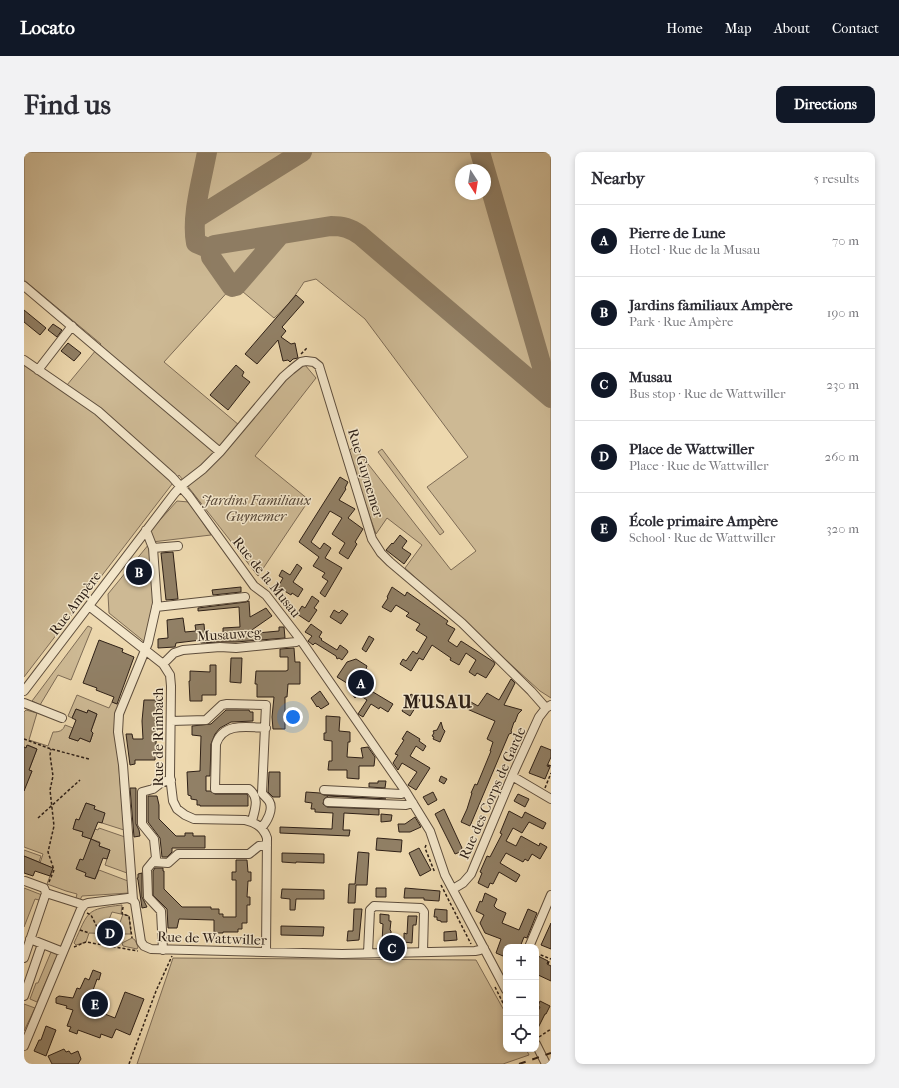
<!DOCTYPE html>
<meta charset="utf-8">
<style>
body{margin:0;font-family:"IM FELL French Canon",serif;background:#f2f2f3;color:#2b2b33}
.controls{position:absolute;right:12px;bottom:12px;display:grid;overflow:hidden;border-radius:8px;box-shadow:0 2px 6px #0003}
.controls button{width:36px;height:36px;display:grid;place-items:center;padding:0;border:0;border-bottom:1px solid #e1e1e2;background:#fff;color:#2b2b33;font:20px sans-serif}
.compass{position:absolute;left:431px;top:12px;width:36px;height:36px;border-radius:50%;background:#fff;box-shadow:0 2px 6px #0003;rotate:168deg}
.you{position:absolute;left:269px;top:565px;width:14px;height:14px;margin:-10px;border:3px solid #fff;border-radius:50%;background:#1a73e8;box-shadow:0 0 0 6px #1a73e833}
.badge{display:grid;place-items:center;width:26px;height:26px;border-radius:50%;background:#111827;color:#fff;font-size:13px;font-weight:700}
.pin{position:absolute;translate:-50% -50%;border:2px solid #fff;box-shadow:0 1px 4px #0006}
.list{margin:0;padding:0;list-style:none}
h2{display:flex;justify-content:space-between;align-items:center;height:52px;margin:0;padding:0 16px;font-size:17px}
h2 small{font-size:13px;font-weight:400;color:#7c7c81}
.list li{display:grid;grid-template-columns:26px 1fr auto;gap:12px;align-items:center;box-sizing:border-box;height:72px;padding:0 16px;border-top:1px solid #e1e1e2}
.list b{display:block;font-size:15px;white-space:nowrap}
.list p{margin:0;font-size:13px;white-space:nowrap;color:#7c7c81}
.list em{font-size:13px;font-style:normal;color:#7c7c81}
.icon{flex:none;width:22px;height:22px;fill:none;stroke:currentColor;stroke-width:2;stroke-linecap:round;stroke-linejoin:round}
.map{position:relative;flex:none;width:527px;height:912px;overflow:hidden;border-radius:8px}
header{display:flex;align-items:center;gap:24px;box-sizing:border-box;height:56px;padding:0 20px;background:#111827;color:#fff}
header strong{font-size:19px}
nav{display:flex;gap:22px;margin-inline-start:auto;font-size:14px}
.intro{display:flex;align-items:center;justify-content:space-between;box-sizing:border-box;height:96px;padding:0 24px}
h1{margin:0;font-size:28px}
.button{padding:10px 18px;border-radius:8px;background:#111827;color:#fff;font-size:14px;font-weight:700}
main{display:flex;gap:24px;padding:0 24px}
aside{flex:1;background:#fff;border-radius:8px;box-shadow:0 2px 6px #0003}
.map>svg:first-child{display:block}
</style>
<header>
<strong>Locato</strong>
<nav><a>Home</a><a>Map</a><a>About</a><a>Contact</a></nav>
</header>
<div class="intro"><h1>Find us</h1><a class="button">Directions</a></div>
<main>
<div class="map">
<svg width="527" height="912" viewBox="0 0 527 912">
<rect width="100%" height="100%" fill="#edd8ae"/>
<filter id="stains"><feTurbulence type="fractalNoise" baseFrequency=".005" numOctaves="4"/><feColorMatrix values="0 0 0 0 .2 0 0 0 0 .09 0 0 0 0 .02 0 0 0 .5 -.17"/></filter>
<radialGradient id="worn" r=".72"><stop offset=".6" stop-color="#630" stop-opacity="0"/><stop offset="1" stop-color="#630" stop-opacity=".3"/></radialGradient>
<path fill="#cdb994" stroke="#7e6c56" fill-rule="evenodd" d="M0,0H527V546L516,539L381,416L398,393L363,366L352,382L333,328L319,305L330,294L427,418L452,399L403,335L444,305L341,167L292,127L280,130C272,143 262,156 250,166L212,134L208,135L140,210L215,273L276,207L292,226L231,304L285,348L234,424L155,323L0,525V206L43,233L77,192L0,128ZM437,18H461V42H437Z
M358,297L420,380L416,383L354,300Z
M153,349L165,350L187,383L128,390L127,378Z
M125,392L131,452L122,491L85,461L84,442Z
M64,474L68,476L47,528L34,523L16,553L8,549Z
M53,543L85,556L88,550L96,553L92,579L100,678L78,671L70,657L71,654L62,651L55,668L52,667L49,677L59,680L58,684L67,687L71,677L74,678L75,676L101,685L103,721L81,713L86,698L75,694L76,690L67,687L62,724L71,727L75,718L104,729L105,741L58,744L56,748L52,746L53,742L42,739L23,732L29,716L16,711L19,702L0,695V627L4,628L8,619L5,618L13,597L4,593L2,596L0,595V560L2,558L13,561L5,588L24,594L29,580C35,580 39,579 41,573L49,576L45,586L54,589L56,586L66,590L69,581L67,579L73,562L64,558L63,561L52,557L48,566L44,564Z
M0,698L17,704L15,710L0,704Z
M0,736L18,743L15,748L11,747L0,775Z
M98,753L97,762L88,760L84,770L92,773L89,782L65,781L62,790L52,793L50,791C65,759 61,757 98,753Z
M99,762L105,764L107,782H92Z
M108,786L111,788L114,795L113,797L99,794L98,791Z
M27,800H35L13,850L6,847L12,831H14Z
M149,806L452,808L482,862V897H502L505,903L479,912H113Z
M0,852L11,856L0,879Z"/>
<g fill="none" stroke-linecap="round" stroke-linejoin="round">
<path stroke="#8e7c62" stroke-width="20" d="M183,0C178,27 167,64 172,91L186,97
M456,0L527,246
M171,67L278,0
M212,134L256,83
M208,135L187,105L186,97L190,93L307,74C319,74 326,76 336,83L527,246"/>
</g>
<path fill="#918066" stroke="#2e2017" d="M272,143L280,150L258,175L262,179L257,185L267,192L271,191L274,206L269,207L266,210L264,208L259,209L254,188L233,212L221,202Z
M0,158L22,176L16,183L0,170Z
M29,172L38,178L33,185L24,178Z
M44,191L57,201L50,209L37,199Z
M212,213L220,220L218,224L226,230L204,258L186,243Z
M316,325L324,330L321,336L322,337L315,348L331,357L324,366L339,377L331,390L333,392L324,407L315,401L321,391L308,382L318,366L306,359L287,390L296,397L300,391L307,396L301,406L318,416L301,445L296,441L304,429L298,425L301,421L289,414L295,405L275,390Z
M376,383L383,389L378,396L387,402L380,412L362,398L368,391L369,392Z
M149,400L154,447L142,448L137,401Z
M273,412L278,416L269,430L279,437L274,445L268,441L267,443L254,435L259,426L255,424L258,418L266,423Z
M217,435V440L189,443L188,438Z
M368,435L381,444L383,440L424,469L422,472L431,477L424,489L433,495L437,489L470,510L471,512L462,526L453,521L451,524L445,520L452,508L442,501L435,513L426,508L427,506L408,493L399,508L395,506L387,519L376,512L379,507L382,509L389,499L393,502L403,485L392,478L396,472L382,464L385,461L372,453L367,460L358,455L364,446L363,445Z
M288,444L295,449L290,456L293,458L285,470L273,462L278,454L281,456Z
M225,449L226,465L242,456L248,464L222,482L255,479V475H260L261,486L212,490H196L177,491V488L152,491L151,495L134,496V487L144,486L143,468L159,466L161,480L172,479L171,473L180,472L181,484L199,482V476L216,475L215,455L174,459V456L222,450Z
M310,458L315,461L318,458L324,462L317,472L306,465Z
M287,472L298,480L295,485L298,487L297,488L313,498L316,493L323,498L324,500L318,508L315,506L313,507L312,504L291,491L289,493L284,489L288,484L281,480Z
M345,484L350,487L342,500L338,497Z
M75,488L99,497L98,500L110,505L93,552L88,550L90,545L72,538L73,536L59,531Z
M270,496L271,510H276V532H264L263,545H261V577H249L248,565L250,545H233V532H231L232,519H262L264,518V505H256V497Z
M207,506H218L217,531L206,530Z
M332,507L343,514L342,517L345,519L341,525L343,526L341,530L346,533L344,537L369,552L364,560L356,555L355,557L347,552L339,565L334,562L343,548L334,542L331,546L323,535L326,533L313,525L323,510Z
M186,513H192V543H178V549H166L165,529H166V519L186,520Z
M487,527L491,531L480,553L498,558L494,562L491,570H490L487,579L488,581L485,582L446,674L437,670L443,657L448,641H447L451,632L453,633L467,599H466L469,590L463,587L471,569L443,557L447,550L454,554L463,541L475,548Z
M296,539L305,552L297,557L294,554L293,555L287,546Z
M387,542L396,548L386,564L378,559Z
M120,548H132L133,575L131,608H111V612L106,613L102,582H108L109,587H119L118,569Z
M52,557L63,561L64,558L73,562L67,579L69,581L66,590L56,586L54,589L45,586L52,568L48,566Z
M202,558H225L226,560H229V569L207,570L196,576L191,582L187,592L186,624H182V639H186L191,642H223L224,644V654H176V653H173V648L167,647V644L164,643L163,620L176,619L177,584L168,583V574L187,572Z
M302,564L316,565L315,579L326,580V590H324L323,605L339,606L337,596L344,595L351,605L350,614H335V627L323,626V618H304L305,609H308V589L300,588V581H302Z
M417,570L419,577L421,579L416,590L409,587L410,585L408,584L410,581L409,579L413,578Z
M383,579L396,587L395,589L402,594L399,599L392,594L386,604L406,616L392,638L384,633L393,620L378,611L374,618L369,611L374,603L371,602L380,588L378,587Z
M3,593L13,597L5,618L8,619L0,639V595L2,596Z
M517,594L527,598V605L523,614L526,615L521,627L505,621Z
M245,620H256V645H249L244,640Z
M417,624L423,627L420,632L415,629Z
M354,629H362L361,636L345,635V631H354Z
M106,636H112V672L115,678L116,684L110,685Z
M282,640L296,641L300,643L362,647L304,644L300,647L299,652L303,655L355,657V663L320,661L319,678H326L325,684L256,681V675L308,677L309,661L291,660V657H287L288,651L281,650Z
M409,640L413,648L404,653L399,645Z
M494,642L505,647L501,655L490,649Z
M124,644H133L135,653V667L152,684H161V681H169V684H181V696H148V700L143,705H138L136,686L124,670Z
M62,651L71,654L70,657L81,661L78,671L74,670L67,687L58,684L59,680L49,677L52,667L55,668Z
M420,657L438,696L436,700L431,702L411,662Z
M485,659L498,666L501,660L522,671L519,677L505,670L498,681L489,676L482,689L492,694L497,684L515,694L516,691L523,695L516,707L508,702L504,709L501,707L499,710L482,701L476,711L496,723L492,730L475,720L469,732L466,731L464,736L454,731L458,721L456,720L463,704L466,705L478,682L476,681Z
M357,662L368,663L367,669L357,670Z
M391,665L397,675L386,680H375L374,672H381Z
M353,686L378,688L377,700L352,698Z
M67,687L76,691L75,694L86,698L83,707L79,706L71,727L61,724L62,721L52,717L56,707L59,708Z
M395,696L407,718L396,724L385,701Z
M334,700L345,701L343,733H332L331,751H324L325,732H331Z
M258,701L300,702V711L272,710V711L258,710Z
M0,704L29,716L26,724L11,719L9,724L0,721Z
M212,708H223L224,720H227V729H224L223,745H226V753H223V771H218V777H214V780H199V781H190V768L155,767L153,776H144L143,757L129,743V719L131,716H139V719H140V737L158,755H187V757H195V762H199V765H212V728H208V720H212Z
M118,721V745L123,755L118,756L114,728L113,726H114V722Z
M352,736H362V745H352Z
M381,736L416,739L415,749L400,748V746H380Z
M258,737L300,738V747H272L271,758H266V747L257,746Z
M461,741L473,747L470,754L473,757L482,761L478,771L495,778L504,757L513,761L503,786L500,785L496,795H482L479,804L472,801L477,787L461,781L456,771L460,763L452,759L456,749L458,750Z
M330,757H338L335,788L323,789L324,779H329Z
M411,757L423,758V770H417V769L413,768V765H410Z
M356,762L365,763V769H367L366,778L367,779V791L358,790L359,772L356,771Z
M384,764H393L392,773H389L388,791L380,790V781L383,782Z
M527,771V797L517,793Z
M257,774L300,775L299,784L257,783Z
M432,779L433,788L420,789V780Z
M512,803L524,809L523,812L527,814V829L512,822Z
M69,818L77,821L75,828L73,827L63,855L91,866L101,840L120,847L106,883L92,877L88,886L77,882L76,886L54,878L53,882L45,879L47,875L43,874L49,858L42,856L43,854L32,851V846L35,844L49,846L53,836L56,837L61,826L65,828Z
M516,849L526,854L522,862H521L512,880V863L516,855L514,854Z
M22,874L32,878L22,904L10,899L15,888H17Z
M40,897L42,900L45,899L47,902L54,899L57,907L54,912H28L24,904Z"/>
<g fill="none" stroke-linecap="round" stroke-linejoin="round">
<defs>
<path id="minor" d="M0,134L196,300
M0,208L74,259L148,325L165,344L230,434L242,443L276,487L382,640L406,679L421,723L482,838
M14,218L48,174
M129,396L154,394
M65,454L139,512L146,523L147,534L146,624L149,649L153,657L161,663L170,667L221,668C231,670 240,676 243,686L242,800
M132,455L221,445
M139,512L150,501L159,498L196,495L212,496L272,490L276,487
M0,539L150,342L157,334L179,317L196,300L259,225L267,218L277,210L282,209L290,210L295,214L348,387L357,401L366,410L438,471L507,539L522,556
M0,551L38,566
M147,569L182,568L198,553L203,552L242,553L238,641C240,644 243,646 245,649C250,657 243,670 237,676
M488,624L527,647
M300,638L377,642L382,640
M304,650L382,653L389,651
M228,669C231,657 236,646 225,637H191L192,592C199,570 224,575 242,576
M129,710L144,711L154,702H225L235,694L243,693
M1,729L20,736L22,741
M429,737L439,731L447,722L488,624L515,565L522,556L527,553
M109,748L99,613L94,580L95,562L124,491L133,451L129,396L122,378
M6,787L39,800
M505,795L527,743
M139,798L137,759L124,745L123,717L132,706L130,687L118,672V640L129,637L138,630L147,628
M344,801L346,758L350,754L397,756L400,760L399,800
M0,806L22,741L60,753
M0,844L18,792
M512,892L522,912
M0,894L57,757L61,752L64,751L104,746L109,748L111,751L117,790L120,794L127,797L318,802L451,799L456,798L460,796"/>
</defs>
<use href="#minor" stroke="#5e4e3d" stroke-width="10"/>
<path stroke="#2e2017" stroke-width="1.5" stroke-dasharray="3 2" stroke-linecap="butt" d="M277,202L284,195
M0,587L27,597L65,607
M524,613L527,614
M521,636L527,621
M14,666L56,628
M402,693L401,696L411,721
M25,730L30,718L24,700L30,674L26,638L29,624L26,603L27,597
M417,733L447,792
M99,755L98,762L105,764L108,786
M63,761L67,763L76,781
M56,778L65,781
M50,795L62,790L114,799
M512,801L527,807
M524,812L526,807
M471,835L482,857
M515,885L527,877
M105,912L132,839L148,804"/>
<use href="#minor" stroke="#f3e6ca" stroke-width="8"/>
<path stroke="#2e2017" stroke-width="2" stroke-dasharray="7 7" stroke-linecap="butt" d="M495,912L527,901"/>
</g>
<g text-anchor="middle" stroke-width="3" stroke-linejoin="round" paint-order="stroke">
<g font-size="14" fill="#2e2017" stroke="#f3e6ca">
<text transform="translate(342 321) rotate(73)" y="5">Rue Guynemer</text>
<text transform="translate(243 425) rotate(51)" y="5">Rue de la Musau</text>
<text transform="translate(51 451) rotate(-53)" y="5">Rue Ampère</text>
<text transform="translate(205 482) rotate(-4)" y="5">Musauweg</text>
<text transform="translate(134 585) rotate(-90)" y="5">Rue de Rimbach</text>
<text transform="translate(468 641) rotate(-66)" y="5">Rue des Corps de Garde</text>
<text transform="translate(188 786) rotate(2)" y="5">Rue de Wattwiller</text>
</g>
<g font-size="14" font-style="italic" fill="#564636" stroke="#f3e6ca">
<text x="232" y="353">Jardins Familiaux<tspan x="232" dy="16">Guynemer</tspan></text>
</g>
<g font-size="18" font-weight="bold" letter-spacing="1" fill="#2e2017" stroke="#f3e6ca">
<text x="414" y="556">MUSAU</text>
</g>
</g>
<rect width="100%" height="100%" filter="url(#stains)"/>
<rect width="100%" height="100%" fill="url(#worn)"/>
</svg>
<div class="controls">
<button>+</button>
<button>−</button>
<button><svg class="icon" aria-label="locate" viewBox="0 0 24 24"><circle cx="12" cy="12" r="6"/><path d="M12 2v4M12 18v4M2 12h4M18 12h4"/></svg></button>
</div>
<svg class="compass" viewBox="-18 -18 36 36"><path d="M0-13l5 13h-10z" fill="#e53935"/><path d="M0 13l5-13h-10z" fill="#7c7c81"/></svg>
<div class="you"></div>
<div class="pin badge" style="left:337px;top:531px">A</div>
<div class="pin badge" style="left:115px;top:420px">B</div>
<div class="pin badge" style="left:368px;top:796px">C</div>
<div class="pin badge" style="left:86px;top:781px">D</div>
<div class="pin badge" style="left:71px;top:852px">E</div>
</div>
<aside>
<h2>Nearby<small>5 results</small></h2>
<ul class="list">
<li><span class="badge">A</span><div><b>Pierre de Lune</b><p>Hotel · Rue de la Musau</p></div><em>70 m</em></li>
<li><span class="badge">B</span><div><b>Jardins familiaux Ampère</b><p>Park · Rue Ampère</p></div><em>190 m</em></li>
<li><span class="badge">C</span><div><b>Musau</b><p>Bus stop · Rue de Wattwiller</p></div><em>230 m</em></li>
<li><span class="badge">D</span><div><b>Place de Wattwiller</b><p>Place · Rue de Wattwiller</p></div><em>260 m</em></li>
<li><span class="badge">E</span><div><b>École primaire Ampère</b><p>School · Rue de Wattwiller</p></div><em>320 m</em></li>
</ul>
</aside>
</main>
